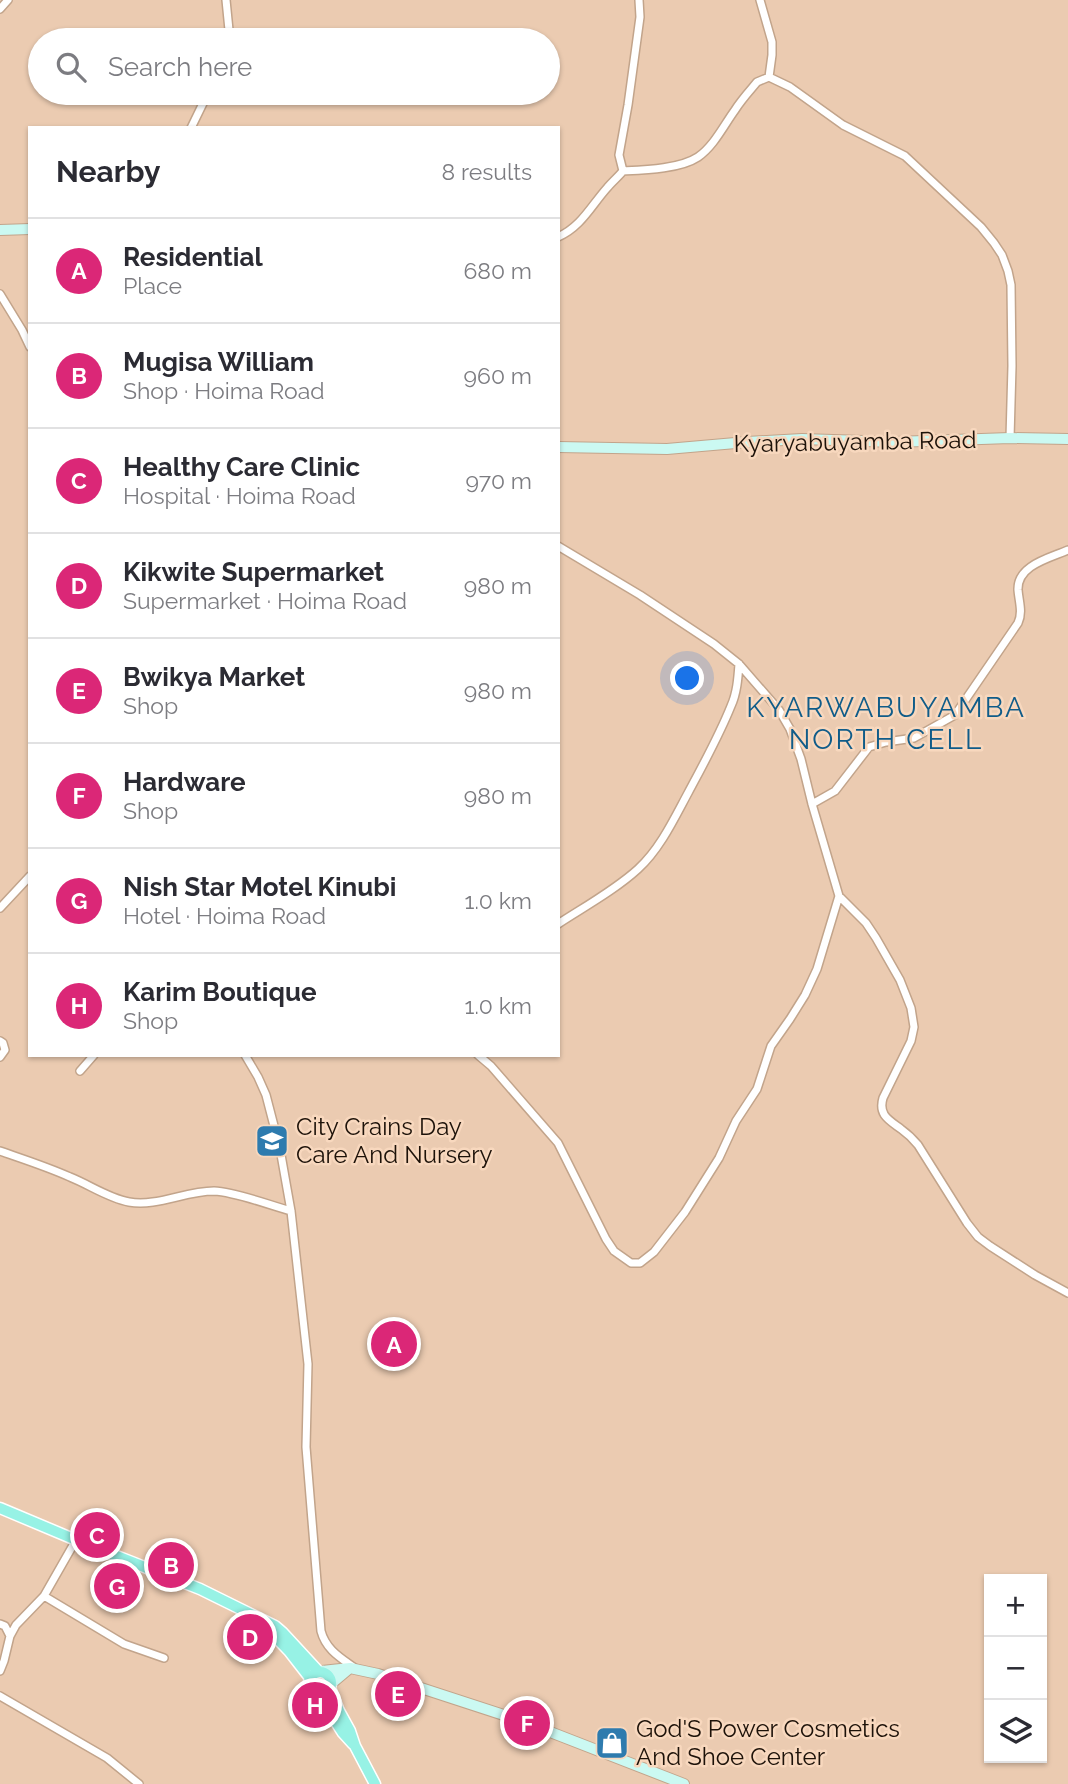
<!DOCTYPE html>
<meta charset="utf-8">
<style>
body{margin:0;font-family:Raleway,sans-serif;background:#f7f7f7;color:#2b2b33}
.controls{position:absolute;right:21px;bottom:21px;display:grid;overflow:hidden;border-radius:0px;box-shadow:0 2px 5px #0004}
.controls button{width:63px;height:63px;display:grid;place-items:center;padding:0;border:0;border-bottom:2px solid #e1e1e2;background:#fff;color:#2b2b33;font:35px sans-serif}
.you{position:absolute;left:688px;top:679px;width:24px;height:24px;margin:-18px;border:5px solid #fff;border-radius:50%;background:#1a73e8;box-shadow:0 0 0 10px #1a73e833}
.badge{display:grid;place-items:center;width:46px;height:46px;border-radius:50%;background:#db2777;color:#fff;font-size:23px;font-weight:700}
.pin{position:absolute;translate:-50% -50%;border:4px solid #fff;box-shadow:0 2px 7px #0006}
.list{margin:0;padding:0;list-style:none}
h2{display:flex;justify-content:space-between;align-items:center;height:91px;margin:0;padding:0 28px;font-size:30px}
h2 small{font-size:23px;font-weight:400;color:#7c7c81}
.list li{display:grid;grid-template-columns:46px 1fr auto;gap:21px;align-items:center;box-sizing:border-box;height:105px;padding:0 28px;border-top:2px solid #e1e1e2}
.list b{display:block;font-size:26px;white-space:nowrap}
.list p{margin:0;font-size:23px;white-space:nowrap;color:#7c7c81}
.list em{font-size:23px;font-style:normal;color:#7c7c81}
.icon{flex:none;width:38px;height:38px;fill:none;stroke:currentColor;stroke-width:2;stroke-linecap:round;stroke-linejoin:round}
.map{position:relative;flex:none;width:1068px;height:1784px;overflow:hidden}
.search{position:absolute;background:#fff;box-shadow:0 2px 5px #0004;left:28px;top:28px;width:532px;height:77px;display:flex;align-items:center;gap:18px;box-sizing:border-box;padding:0 24px;border-radius:38px;color:#7c7c81;font-size:26px}
.panel{position:absolute;background:#fff;box-shadow:0 2px 5px #0004;left:28px;top:126px;width:532px;height:931px;border-radius:0px}
.map>svg:first-child{display:block}
</style>
<div class="map">
<svg width="1068" height="1784" viewBox="0 0 1068 1784">
<rect width="100%" height="100%" fill="#ebcbb1"/>
<g fill="none" stroke-linecap="round" stroke-linejoin="round">
<defs>
<path id="street" d="M226,0L230,40
M639,0L640,17L628,105L619,155L623,171C644,170 680,169 698,157C714,146 724,125 735,110C740,102 746,95 752,88L757,82L769,77L790,87L843,125L905,156L981,227L994,243L1002,255L1008,271L1011,285L1012,366L1010,438
M760,0L772,42V55L769,77
M0,9L8,0
M191,128L208,93
M558,237C581,227 591,206 607,188C612,182 618,177 623,171
M0,294L22,330L30,347
M558,546L640,595L714,644L739,664L779,710L790,729L801,759L812,804L839,896L866,923L876,938L900,980L911,1008L914,1027L911,1041L883,1098C878,1115 889,1120 901,1129C908,1134 913,1139 918,1145L967,1223L978,1237L990,1246L1035,1275L1068,1293
M812,804L835,791L869,747L886,742L914,738L955,715L1018,623C1023,612 1019,602 1018,590C1017,565 1050,558 1068,550
M0,908L30,876
M558,924C584,907 615,890 638,869C660,849 674,819 688,793C703,765 719,736 731,706C737,693 738,678 739,664
M0,1041L3,1043L5,1050L0,1057
M245,1055L258,1077L266,1095L280,1149L291,1211L308,1364L306,1447L321,1631C326,1650 341,1658 356,1669
M478,1055L491,1066L558,1143L606,1239L614,1251L631,1263H640L654,1252L685,1212L719,1158L736,1121L757,1089L771,1046L790,1019L805,995L817,969L839,896
M80,1071L94,1055
M0,1151C23,1159 48,1167 70,1177C90,1185 108,1198 129,1202C157,1207 185,1191 214,1191C236,1192 269,1205 291,1211
M44,1596L124,1644L164,1658
M0,1624L5,1626L10,1636L16,1625L44,1596L76,1540
M0,1671L4,1661L10,1636
M0,1696L107,1758L139,1784"/>
<path id="secondary" d="M0,230L30,229
M558,447L667,449L747,442L802,439L895,442L1010,438L1068,439
M322,1671L350,1668L378,1674L522,1721L684,1784
M331,1684L350,1668"/>
<path id="primary" d="M0,1508L76,1540L200,1589L275,1626L282,1632L318,1671
M264,1625L289,1651L310,1678
M309 1683a11 11 0 1 1 22 0a11 11 0 1 1-22 0Z
M330,1688L339,1711L350,1731L355,1746L375,1784
M318,1694L343,1733L353,1744"/>
</defs>
<use href="#street" stroke="#c2a48b" stroke-width="10"/>
<use href="#secondary" stroke="#c2a48b" stroke-width="12"/>
<use href="#primary" stroke="#fff" stroke-width="13"/>
<use href="#street" stroke="#fff" stroke-width="7"/>
<use href="#secondary" stroke="#cbf9f2" stroke-width="10"/>
<use href="#primary" stroke="#97f2e5" stroke-width="10"/>
</g>
<defs>
<symbol id="school-square" viewBox="-11 -11 22 22"><rect x="-9" y="-9" width="18" height="18" rx="4" fill="#2e7bae" stroke="#f8d8be"/><path d="M0-5L7-2L0 1L-7-2ZM-4 1L0 2.5L4 1V4Q0 6-4 4Z" fill="#fff"/></symbol>
<symbol id="shop-square" viewBox="-11 -11 22 22"><rect x="-9" y="-9" width="18" height="18" rx="4" fill="#2e7bae" stroke="#f8d8be"/><path d="M-5-2.5h2.3a2.7 3.5 0 0 1 5.4 0H5L5.5 6h-11ZM-1.5-2.5h3a1.5 2.3 0 0 0-3 0Z" fill="#fff"/></symbol>
</defs>
<g fill-rule="evenodd">
<use href="#school-square" x="253" y="1122" width="38" height="38"/>
<use href="#shop-square" x="593" y="1724" width="38" height="38"/>
</g>
<g text-anchor="middle" stroke-width="5" stroke-linejoin="round" paint-order="stroke">
<g font-size="24" fill="#1d1209" stroke="#f8d8be">
<text transform="translate(855 442) rotate(-1)" y="8">Kyaryabuyamba Road</text>
</g>
<g font-size="24" fill="#1d1209" stroke="#f8d8be" text-anchor="start">
<text x="296" y="1135">City Crains Day<tspan x="296" dy="28">Care And Nursery</tspan></text>
<text x="636" y="1737">God'S Power Cosmetics<tspan x="636" dy="28">And Shoe Center</tspan></text>
</g>
<g font-size="28" letter-spacing="2" fill="#105c89" stroke="#f8d8be">
<text x="886" y="717">KYARWABUYAMBA<tspan x="886" dy="32">NORTH CELL</tspan></text>
</g>
</g>
</svg>
<div class="controls">
<button>+</button>
<button>−</button>
<button><svg class="icon" aria-label="layers" viewBox="0 0 24 24"><path d="M12 4l9 5-9 5-9-5zM3 14l9 5 9-5"/></svg></button>
</div>
<div class="you"></div>
<div class="pin badge" style="left:394px;top:1344px">A</div>
<div class="pin badge" style="left:171px;top:1565px">B</div>
<div class="pin badge" style="left:97px;top:1535px">C</div>
<div class="pin badge" style="left:250px;top:1637px">D</div>
<div class="pin badge" style="left:398px;top:1694px">E</div>
<div class="pin badge" style="left:527px;top:1723px">F</div>
<div class="pin badge" style="left:117px;top:1586px">G</div>
<div class="pin badge" style="left:315px;top:1705px">H</div>
<div class="search"><svg class="icon" aria-label="search" viewBox="0 0 24 24"><circle cx="10" cy="10" r="6"/><path d="M15 15l6 6"/></svg>Search here</div>
<section class="panel">
<h2>Nearby<small>8 results</small></h2>
<ul class="list">
<li><span class="badge">A</span><div><b>Residential</b><p>Place</p></div><em>680 m</em></li>
<li><span class="badge">B</span><div><b>Mugisa William</b><p>Shop · Hoima Road</p></div><em>960 m</em></li>
<li><span class="badge">C</span><div><b>Healthy Care Clinic</b><p>Hospital · Hoima Road</p></div><em>970 m</em></li>
<li><span class="badge">D</span><div><b>Kikwite Supermarket</b><p>Supermarket · Hoima Road</p></div><em>980 m</em></li>
<li><span class="badge">E</span><div><b>Bwikya Market</b><p>Shop</p></div><em>980 m</em></li>
<li><span class="badge">F</span><div><b>Hardware</b><p>Shop</p></div><em>980 m</em></li>
<li><span class="badge">G</span><div><b>Nish Star Motel Kinubi</b><p>Hotel · Hoima Road</p></div><em>1.0 km</em></li>
<li><span class="badge">H</span><div><b>Karim Boutique</b><p>Shop</p></div><em>1.0 km</em></li>
</ul>
</section>
</div>
